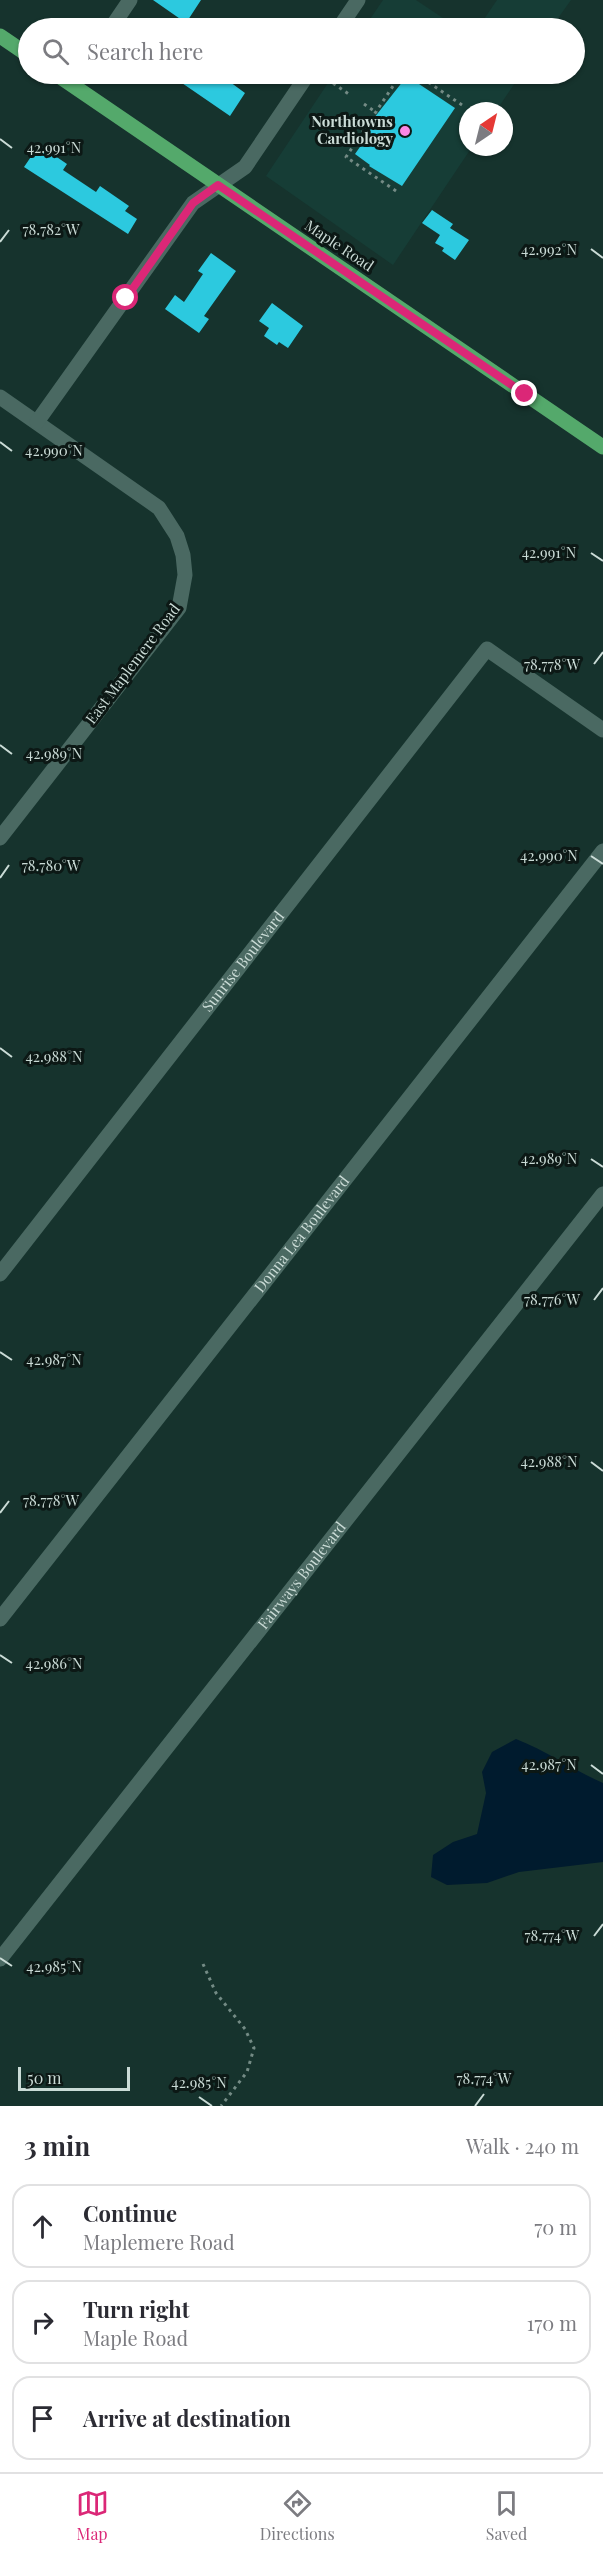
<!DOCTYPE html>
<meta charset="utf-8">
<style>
body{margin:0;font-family:"Playfair Display",serif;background:#f7f7f7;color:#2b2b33}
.compass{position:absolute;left:459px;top:102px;width:54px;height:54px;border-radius:50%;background:#fff;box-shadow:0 2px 4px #0004;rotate:35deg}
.scale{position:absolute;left:18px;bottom:15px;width:112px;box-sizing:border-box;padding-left:6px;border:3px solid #cadbd6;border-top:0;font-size:16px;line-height:21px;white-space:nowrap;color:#cadbd6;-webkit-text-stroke:4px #0c1815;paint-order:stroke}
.stop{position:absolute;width:18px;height:18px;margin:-14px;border:4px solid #db2777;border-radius:50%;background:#fff}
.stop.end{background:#db2777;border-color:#fff;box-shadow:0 2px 6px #0008}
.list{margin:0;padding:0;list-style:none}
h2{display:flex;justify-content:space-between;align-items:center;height:78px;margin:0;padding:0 24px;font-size:26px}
h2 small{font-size:20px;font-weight:400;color:#7c7c81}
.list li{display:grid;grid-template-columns:39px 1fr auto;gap:18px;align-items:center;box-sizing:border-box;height:84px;margin:0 12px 12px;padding:0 12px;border:2px solid #e1e1e2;border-radius:18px}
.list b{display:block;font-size:22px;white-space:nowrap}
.list p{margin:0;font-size:20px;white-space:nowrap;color:#7c7c81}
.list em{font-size:20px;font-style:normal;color:#7c7c81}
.icon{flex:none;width:33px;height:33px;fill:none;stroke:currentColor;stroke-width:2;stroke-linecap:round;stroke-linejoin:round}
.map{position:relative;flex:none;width:603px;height:2106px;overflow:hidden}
.search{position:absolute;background:#fff;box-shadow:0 2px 4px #0004;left:18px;right:18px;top:18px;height:66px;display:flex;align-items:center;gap:15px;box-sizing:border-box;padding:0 21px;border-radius:33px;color:#7c7c81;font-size:22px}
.sheet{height:366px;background:#fff}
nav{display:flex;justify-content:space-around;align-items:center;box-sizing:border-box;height:84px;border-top:2px solid #e1e1e2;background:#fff;font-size:16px;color:#7c7c81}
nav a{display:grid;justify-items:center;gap:3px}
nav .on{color:#db2777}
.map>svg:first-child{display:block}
</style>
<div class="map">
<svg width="603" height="2106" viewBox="0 0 603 2106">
<rect width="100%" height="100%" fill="#16332d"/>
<path fill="#163d36" d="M383,0H416L458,28H364Z
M497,0H571L551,28H478Z
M334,74H521L496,111H468V147H472L393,265L266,176Z"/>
<path fill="#001b2e" d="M516,1739C547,1751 573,1770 603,1783V1862L519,1872L487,1883L447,1885L431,1877L433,1855L453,1842L477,1834L486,1793L482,1772L492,1752Z"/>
<path fill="#2cc9df" d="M153,0H201L186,23Z
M184,74H236L230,82L245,93L230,116L179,81Z
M407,76L455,108L402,186L369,166L370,165L355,154L362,144L359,142L375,119L374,118Z
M39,145L67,164L63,170L96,192L100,186L129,206L125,211L137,219L128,234L24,167Z
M432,210L453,224L450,228L469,240L455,260L442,251L444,248L435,243L440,235L422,223Z
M211,253L236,271L204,316L209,319L199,333L165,309L175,295L184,302L203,274L198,271Z
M272,303L303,326L288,348L279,342L277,345L264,336L269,328L259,321Z"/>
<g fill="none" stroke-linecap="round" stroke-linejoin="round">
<path stroke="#748b85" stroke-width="3" stroke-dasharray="3 4.5" stroke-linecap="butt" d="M416,74L462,105
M327,79L350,95
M364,104L377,113
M396,191L346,157L401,74
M203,1964L216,1993L245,2029L254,2048L247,2072L221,2106"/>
<g stroke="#4a6962" stroke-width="15">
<path d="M111,28L130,0"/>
<path d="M339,28L358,0"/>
<path d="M73,85L81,74"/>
<path d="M0,397L159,508L177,536L183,555L185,575L179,608L0,838"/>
<path d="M37,422L193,203L245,167L308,74"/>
<path id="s1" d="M0,1274L487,649L603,730"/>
<path id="s2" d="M0,1619L603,851"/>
<path id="s3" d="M0,1959L603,1194"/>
</g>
<path stroke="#54a96b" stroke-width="15" d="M0,36L28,55
M56,74L603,447"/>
</g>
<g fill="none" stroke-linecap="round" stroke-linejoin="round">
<path stroke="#db2777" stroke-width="8" d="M126,298L193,203L218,185L525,394"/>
</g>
<path fill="none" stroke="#cadbd6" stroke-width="2" d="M0,139L12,148M0,242L9,230M591,249L603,258M0,442L12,451M591,553L603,561M594,664L603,652M0,745L12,754M591,856L603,864M0,878L9,865M0,1048L12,1057M591,1159L603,1167M594,1300L603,1288M0,1352L12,1360M591,1462L603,1471M0,1513L9,1501M0,1655L12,1663M591,1765L603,1774M594,1936L603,1924M0,1958L12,1966M199,2097L212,2106M475,2106L484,2094"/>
<circle fill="#fb87e5" stroke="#0c1815" stroke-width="2" cx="405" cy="131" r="6"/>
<g text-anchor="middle" stroke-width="6" stroke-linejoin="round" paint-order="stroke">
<g font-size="15" font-weight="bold" fill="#cadbd6" stroke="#0c1815" text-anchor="end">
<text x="393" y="127">Northtowns<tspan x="393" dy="17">Cardiology</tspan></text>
</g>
<g font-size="15" fill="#cadbd6" stroke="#0c1815">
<text transform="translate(339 246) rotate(34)" y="5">Maple Road</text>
<text transform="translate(133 664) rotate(-53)" y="5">East Maplemere Road</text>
<text dy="5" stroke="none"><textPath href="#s1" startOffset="396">Sunrise Boulevard</textPath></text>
<text dy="5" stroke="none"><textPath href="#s2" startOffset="489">Donna Lea Boulevard</textPath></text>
<text dy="5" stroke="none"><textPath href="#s3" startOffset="488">Fairways Boulevard</textPath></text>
</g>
</g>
<g font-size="15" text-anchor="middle" fill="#cadbd6" stroke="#0c1815" stroke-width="6" stroke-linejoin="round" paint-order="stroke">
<text x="54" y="153">42.991°N</text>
<text x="51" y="235">78.782°W</text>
<text x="549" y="255">42.992°N</text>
<text x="54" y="456">42.990°N</text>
<text x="549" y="558">42.991°N</text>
<text x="552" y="670">78.778°W</text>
<text x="54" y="759">42.989°N</text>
<text x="549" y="861">42.990°N</text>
<text x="51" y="871">78.780°W</text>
<text x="54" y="1062">42.988°N</text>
<text x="549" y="1164">42.989°N</text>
<text x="552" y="1305">78.776°W</text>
<text x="54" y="1365">42.987°N</text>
<text x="549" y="1467">42.988°N</text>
<text x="51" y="1506">78.778°W</text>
<text x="54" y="1669">42.986°N</text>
<text x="549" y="1770">42.987°N</text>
<text x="552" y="1941">78.774°W</text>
<text x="54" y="1972">42.985°N</text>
<text x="484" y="2084">78.774°W</text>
<text x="199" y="2088">42.985°N</text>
</g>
</svg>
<svg class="compass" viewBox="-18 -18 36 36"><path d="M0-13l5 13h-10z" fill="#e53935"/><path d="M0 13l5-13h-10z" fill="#7c7c81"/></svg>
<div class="scale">50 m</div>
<div class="stop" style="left:126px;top:298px"></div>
<div class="stop end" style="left:525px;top:394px"></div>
<div class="search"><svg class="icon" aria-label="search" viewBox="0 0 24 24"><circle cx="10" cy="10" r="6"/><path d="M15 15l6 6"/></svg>Search here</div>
</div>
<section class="sheet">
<h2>3 min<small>Walk · 240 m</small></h2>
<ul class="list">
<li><svg class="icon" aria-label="ahead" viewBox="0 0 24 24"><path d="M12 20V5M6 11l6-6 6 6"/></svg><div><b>Continue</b><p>Maplemere Road</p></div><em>70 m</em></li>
<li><svg class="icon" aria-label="right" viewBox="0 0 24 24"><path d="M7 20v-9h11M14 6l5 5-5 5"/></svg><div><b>Turn right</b><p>Maple Road</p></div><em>170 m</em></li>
<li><svg class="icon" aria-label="arrive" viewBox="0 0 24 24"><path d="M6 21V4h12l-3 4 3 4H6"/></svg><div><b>Arrive at destination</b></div></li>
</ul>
</section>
<nav>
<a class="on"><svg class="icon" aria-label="map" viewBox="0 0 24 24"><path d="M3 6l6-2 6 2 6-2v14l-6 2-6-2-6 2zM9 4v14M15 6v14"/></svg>Map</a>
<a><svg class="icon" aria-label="directions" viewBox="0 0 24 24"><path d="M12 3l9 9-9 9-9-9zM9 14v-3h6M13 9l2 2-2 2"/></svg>Directions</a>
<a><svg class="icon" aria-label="saved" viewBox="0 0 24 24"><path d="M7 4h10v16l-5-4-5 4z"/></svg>Saved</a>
</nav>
